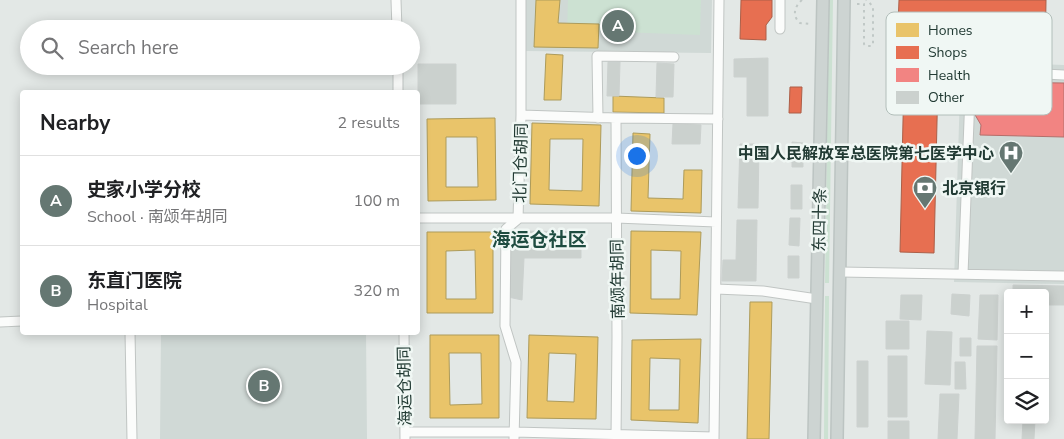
<!DOCTYPE html>
<meta charset="utf-8">
<style>
body{margin:0;font-family:"Nunito Sans","Noto Sans SC",sans-serif;background:#f2f2f2;color:#202124}
.controls{position:absolute;right:15px;bottom:15px;display:grid;overflow:hidden;border-radius:5px;box-shadow:0 2px 12px #0003}
.controls button{width:45px;height:45px;display:grid;place-items:center;padding:0;border:0;border-bottom:1px solid #e0e0e0;background:#fff;color:#202124;font:25px sans-serif}
.you{position:absolute;left:636px;top:155px;width:18px;height:18px;margin:-12px;border:4px solid #fff;border-radius:50%;background:#1a73e8;box-shadow:0 0 0 8px #1a73e833}
.badge{display:grid;place-items:center;width:32px;height:32px;border-radius:50%;background:#657772;color:#fff;font-size:16px;font-weight:700}
.pin{position:absolute;translate:-50% -50%;border:2px solid #fff;box-shadow:0 1px 5px #0006}
.list{margin:0;padding:0;list-style:none}
h2{display:flex;justify-content:space-between;align-items:center;height:65px;margin:0;padding:0 20px;font-size:21px}
h2 small{font-size:16px;font-weight:400;color:#757577}
.list li{display:grid;grid-template-columns:32px 1fr auto;gap:15px;align-items:center;box-sizing:border-box;height:90px;padding:0 20px;border-top:1px solid #e0e0e0}
.list b{display:block;font-size:19px;white-space:nowrap}
.list p{margin:0;font-size:16px;white-space:nowrap;color:#757577}
.list em{font-size:16px;font-style:normal;color:#757577}
.icon{flex:none;width:28px;height:28px;fill:none;stroke:currentColor;stroke-width:2;stroke-linecap:round;stroke-linejoin:round}
.map{position:relative;flex:none;width:1064px;height:439px;overflow:hidden}
.search{position:absolute;background:#fff;box-shadow:0 2px 12px #0003;left:20px;top:20px;width:400px;height:55px;display:flex;align-items:center;gap:12px;box-sizing:border-box;padding:0 18px;border-radius:28px;color:#757577;font-size:19px}
.panel{position:absolute;background:#fff;box-shadow:0 2px 12px #0003;left:20px;top:90px;width:400px;height:245px;border-radius:5px}
.map>svg:first-child{display:block}
</style>
<div class="map">
<svg width="1064" height="439" viewBox="0 0 1064 439">
<rect width="100%" height="100%" fill="#e3e8e6"/>
<path fill="#d0d9d6" d="M524,0H712L711,53L524,51Z
M961,61L1064,65V284L954,282Z
M161,333H366L367,439H160Z"/>
<path fill="#cce1d2" d="M568,0H701L700,35L567,30Z
M829,0H833L829,283H825Z
M825,296H829L828,439H824Z"/>
<path fill="#e9c46a" stroke="#ad9b5a" fill-rule="evenodd" d="M536,0H560L558,23L599,24L598,48L534,47Z
M546,54L563,55L561,100H544Z
M613,96L664,98V113L613,112Z
M495,118L496,200L428,201L427,119ZM446,137H477L478,187H446Z
M532,123L601,125L599,206L530,204ZM550,139H583L582,191L549,190Z
M633,133L650,134L648,198L683,199L684,170H702L701,213L631,211Z
M631,231L701,232L697,315L630,313ZM651,250L681,251L680,299H651Z
M427,232H493V313H427ZM475,250L476,299H446V251Z
M750,302H772L769,439H747Z
M430,335H499V418H430ZM449,353H481L482,404L450,405Z
M529,335L598,337L596,419L527,418ZM549,353L576,354L574,402L547,401Z
M701,339L698,423L631,420L632,340ZM650,358L680,359L679,410H649Z"/>
<path fill="#e76f51" stroke="#ac5f48" d="M741,0H772V17L766,25V40L740,39Z
M899,0H1046L1045,63L1007,62L1008,35L954,33L953,53L897,52Z
M904,77L938,78L934,253L900,252Z
M790,87H802L801,113H789Z"/>
<path fill="#f28482" stroke="#b36e6a" d="M981,82L1064,83V137L980,135L981,125L974,113V103L981,92Z"/>
<path fill="#cbd1ce" stroke="#ccd1cf" d="M768,58V116H747V77H734V59Z
M608,62H620L619,96H607Z
M657,63L674,64L673,97H656Z
M418,64H456V104H418Z
M673,124L701,125L700,144H672Z
M792,142L803,143V167H792Z
M740,144H759L758,208H738Z
M791,185H802V209H791Z
M790,218H800L799,246L789,245Z
M737,220H757L756,281H722L723,260H736Z
M525,231L581,232V258H524L522,300L508,297L510,237H525Z
M788,256H799V278H788Z
M1013,285L1064,286V305H1045V293H1013Z
M952,294L970,295L969,316L951,314Z
M901,295H922L921,320L900,319Z
M980,295H998L997,340L978,339Z
M886,321H909V349H886Z
M927,331L952,332L950,385L925,384Z
M960,338H971V356H960Z
M977,346H997L995,439H975Z
M888,356H907V417H888Z
M857,361H868V427H857Z
M955,362H965L966,389H955Z
M940,394H959L957,439H938Z
M1023,420H1035L1034,439H1022Z
M888,421H909V439H888Z"/>
<g fill="none" stroke-linecap="round" stroke-linejoin="round">
<defs>
<path id="minor" d="M396,0L397,29
M780,29V0
M398,66V92
M521,115L616,118L718,119
M598,118L597,56L674,57
M418,218H616L716,222
M841,272L1064,276
M963,274L971,70L1064,75
M716,289L763,291L817,299
M0,322L22,321
M130,332L132,439
M404,332L405,439
M405,432H514L714,437
M514,439L516,362L505,326L506,229L518,219L521,115V0
M616,439L617,337L616,118
M714,439L719,0"/>
<path id="major" d="M814,439L823,0
M837,439L844,0"/>
</defs>
<use href="#minor" stroke="#c0c5c3" stroke-width="11"/>
<use href="#major" stroke="#bcc4c2" stroke-width="14"/>
<path stroke="#c0c8c6" stroke-width="2" stroke-dasharray="2.5 4" stroke-linecap="butt" d="M802,0C794,7 792,16 800,23L810,24
M857,4H864V44L866,46H871L873,44V7L869,2L866,0"/>
<use href="#minor" stroke="#fbfcfb" stroke-width="9"/>
<use href="#major" stroke="#cdd4d2" stroke-width="11"/>
</g>
<defs>
<symbol id="hospital-pin" viewBox="-11 -11 22 30"><path d="M0 17L-7.5 6A9.5 9.5 0 1 1 7.5 6Z" fill="#657772" stroke="#f0f7f4"/><path d="M-5-5h3v3.5h4V-5h3V5h-3V1.5h-4V5h-3Z" fill="#fff"/></symbol>
<symbol id="bank-pin" viewBox="-11 -11 22 30"><path d="M0 17L-7.5 6A9.5 9.5 0 1 1 7.5 6Z" fill="#657772" stroke="#f0f7f4"/><path d="M-6-4H6V4H-6ZM0-2.3a2.3 2.3 0 1 0 0 4.6a2.3 2.3 0 1 0 0-4.6Z" fill="#fff"/></symbol>
</defs>
<g fill-rule="evenodd">
<use href="#hospital-pin" x="997" y="139" width="28" height="38"/>
<use href="#bank-pin" x="911" y="174" width="28" height="38"/>
</g>
<g text-anchor="middle" stroke-width="5" stroke-linejoin="round" paint-order="stroke">
<g font-size="16" font-weight="bold" fill="#213a33" stroke="#f0f7f4" text-anchor="end">
<text x="994" y="159">中国人民解放军总医院第七医学中心</text>
<text x="942" y="194" text-anchor="start">北京银行</text>
</g>
<g font-size="16" fill="#213a33" stroke="#f0f7f4">
<text transform="translate(520 163) rotate(-89)" y="6">北门仓胡同</text>
<text transform="translate(819 220) rotate(-89)" y="6">东四十条</text>
<text transform="translate(617 279) rotate(-91)" y="6">南颂年胡同</text>
<text transform="translate(404 386) rotate(-91)" y="6">海运仓胡同</text>
</g>
<g font-size="19" font-weight="bold" fill="#1e4c40" stroke="#f0f7f4">
<text x="539" y="246">海运仓社区</text>
</g>
</g>
<rect x="886" y="12" width="166" height="103" rx="8" fill="#f0f7f4" stroke="#b2beba" stroke-width="1"/>
<rect x="896" y="23" width="23" height="14" fill="#e9c46a"/>
<rect x="896" y="46" width="23" height="13" fill="#e76f51"/>
<rect x="896" y="68" width="23" height="14" fill="#f28482"/>
<rect x="896" y="91" width="23" height="13" fill="#cbd1ce"/>
<g font-size="14" fill="#213a33">
<text x="928" y="35">Homes</text>
<text x="928" y="57">Shops</text>
<text x="928" y="80">Health</text>
<text x="928" y="102">Other</text>
</g>
</svg>
<div class="controls">
<button>+</button>
<button>−</button>
<button><svg class="icon" aria-label="layers" viewBox="0 0 24 24"><path d="M12 4l9 5-9 5-9-5zM3 14l9 5 9-5"/></svg></button>
</div>
<div class="you"></div>
<div class="pin badge" style="left:618px;top:26px">A</div>
<div class="pin badge" style="left:264px;top:386px">B</div>
<div class="search"><svg class="icon" aria-label="search" viewBox="0 0 24 24"><circle cx="10" cy="10" r="6"/><path d="M15 15l6 6"/></svg>Search here</div>
<section class="panel">
<h2>Nearby<small>2 results</small></h2>
<ul class="list">
<li><span class="badge">A</span><div><b>史家小学分校</b><p>School · 南颂年胡同</p></div><em>100 m</em></li>
<li><span class="badge">B</span><div><b>东直门医院</b><p>Hospital</p></div><em>320 m</em></li>
</ul>
</section>
</div>
